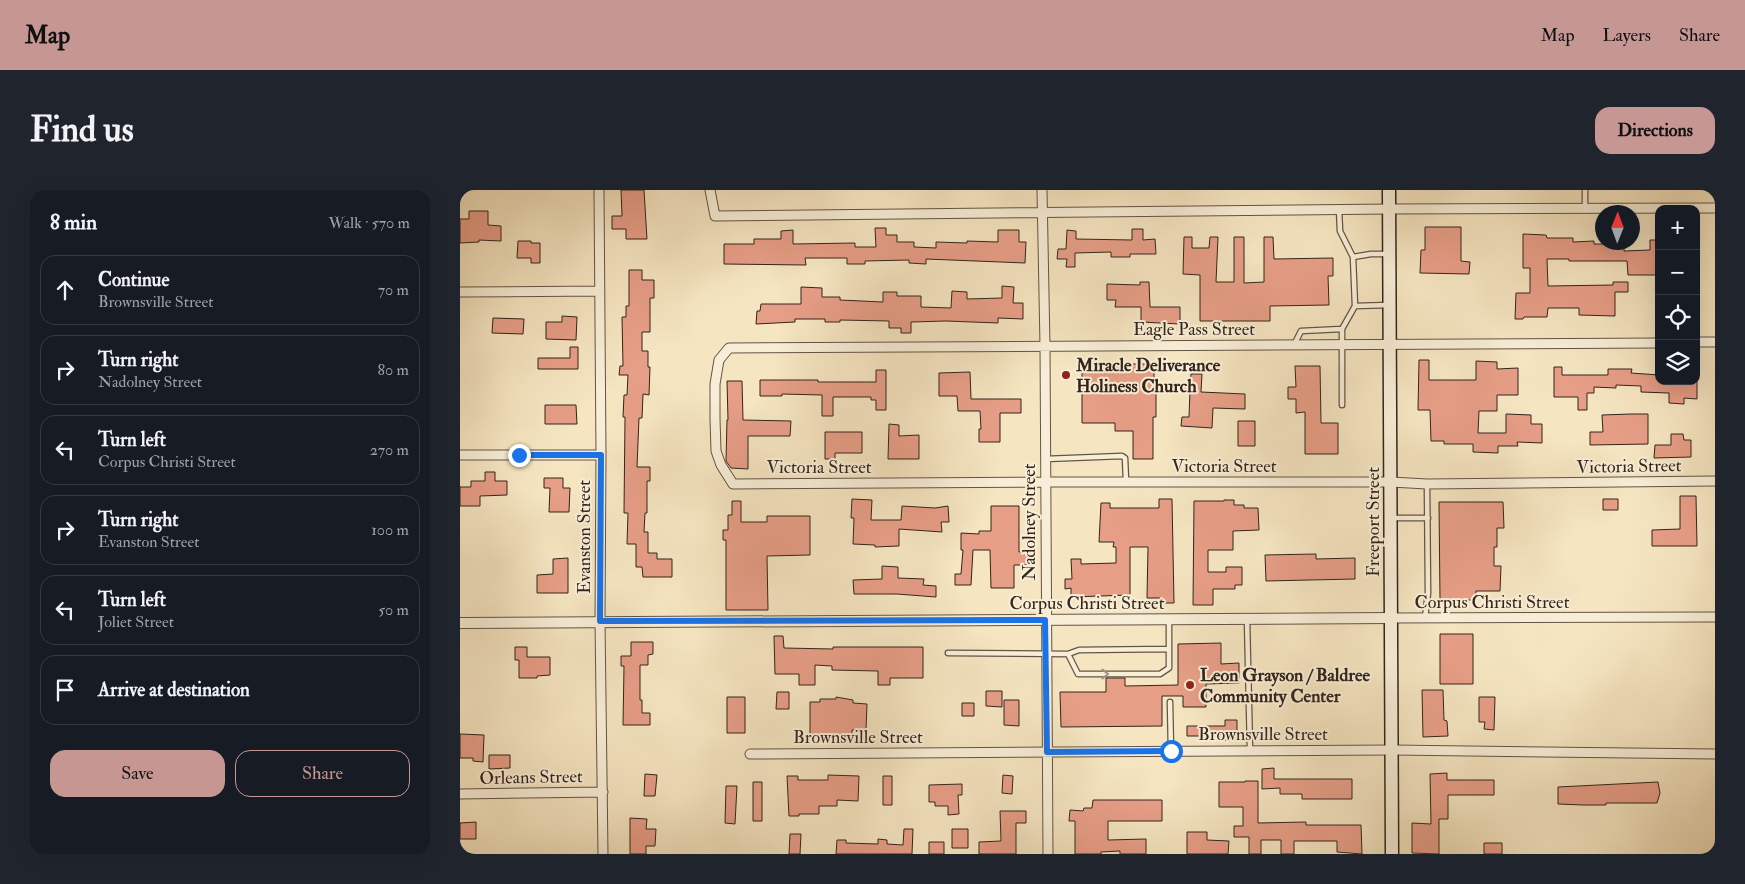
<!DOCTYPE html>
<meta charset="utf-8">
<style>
body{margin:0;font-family:"IM FELL Double Pica",serif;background:#20242c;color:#f1f3f6}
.controls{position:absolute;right:15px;top:15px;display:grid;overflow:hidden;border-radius:10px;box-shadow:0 5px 20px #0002}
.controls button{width:45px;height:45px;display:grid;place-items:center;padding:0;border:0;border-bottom:1px solid #363941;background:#171b24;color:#f1f3f6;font:25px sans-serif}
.compass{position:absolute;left:1135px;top:15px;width:45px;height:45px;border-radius:50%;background:#171b24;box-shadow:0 5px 20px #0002;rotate:1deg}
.stop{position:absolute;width:15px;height:15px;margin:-11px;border:4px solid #1a73e8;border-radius:50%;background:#fff}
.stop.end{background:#1a73e8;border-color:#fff;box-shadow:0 1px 5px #0008}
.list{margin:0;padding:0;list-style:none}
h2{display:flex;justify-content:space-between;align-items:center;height:65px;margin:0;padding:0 20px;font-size:21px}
h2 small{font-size:16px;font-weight:400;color:#9ea1a6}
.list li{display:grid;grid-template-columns:32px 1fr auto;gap:15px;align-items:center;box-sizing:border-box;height:70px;margin:0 10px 10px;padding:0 10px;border:1px solid #363941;border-radius:15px}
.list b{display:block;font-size:19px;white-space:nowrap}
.list p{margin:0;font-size:16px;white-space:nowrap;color:#9ea1a6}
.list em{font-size:16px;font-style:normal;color:#9ea1a6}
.actions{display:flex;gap:10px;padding:15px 20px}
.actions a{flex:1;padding:11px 0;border:1px solid #c59692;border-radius:15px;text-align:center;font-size:18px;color:#c59692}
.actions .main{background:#c59692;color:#111}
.icon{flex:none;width:28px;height:28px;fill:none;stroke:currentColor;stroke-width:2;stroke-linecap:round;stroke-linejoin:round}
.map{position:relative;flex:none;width:1255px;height:664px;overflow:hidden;border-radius:15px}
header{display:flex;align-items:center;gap:30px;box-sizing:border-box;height:70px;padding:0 25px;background:#c59692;color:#111}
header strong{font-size:24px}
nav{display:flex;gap:28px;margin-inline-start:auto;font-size:18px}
.intro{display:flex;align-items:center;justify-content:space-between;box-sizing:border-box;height:120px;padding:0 30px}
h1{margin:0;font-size:35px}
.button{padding:12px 22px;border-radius:15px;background:#c59692;color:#111;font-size:18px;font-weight:700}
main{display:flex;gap:30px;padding:0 30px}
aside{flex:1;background:#171b24;border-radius:15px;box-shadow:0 5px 20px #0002}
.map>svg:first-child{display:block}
</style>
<header>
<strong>Map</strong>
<nav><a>Map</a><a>Layers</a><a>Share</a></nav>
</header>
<div class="intro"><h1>Find us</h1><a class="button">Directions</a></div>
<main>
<aside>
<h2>8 min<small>Walk · 570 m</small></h2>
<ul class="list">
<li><svg class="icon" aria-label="ahead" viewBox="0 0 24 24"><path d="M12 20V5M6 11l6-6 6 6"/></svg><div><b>Continue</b><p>Brownsville Street</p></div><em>70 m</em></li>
<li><svg class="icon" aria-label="right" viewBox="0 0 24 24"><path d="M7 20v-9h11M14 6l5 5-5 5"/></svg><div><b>Turn right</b><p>Nadolney Street</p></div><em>80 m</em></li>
<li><svg class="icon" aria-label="left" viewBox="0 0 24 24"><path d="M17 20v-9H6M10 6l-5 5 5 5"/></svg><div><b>Turn left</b><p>Corpus Christi Street</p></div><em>270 m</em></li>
<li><svg class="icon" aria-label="right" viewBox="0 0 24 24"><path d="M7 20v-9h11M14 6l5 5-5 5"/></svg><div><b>Turn right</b><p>Evanston Street</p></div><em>100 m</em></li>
<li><svg class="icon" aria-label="left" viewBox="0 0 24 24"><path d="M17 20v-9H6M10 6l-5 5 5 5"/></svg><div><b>Turn left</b><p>Joliet Street</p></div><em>50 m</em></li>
<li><svg class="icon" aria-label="arrive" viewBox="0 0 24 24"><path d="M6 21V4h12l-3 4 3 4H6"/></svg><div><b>Arrive at destination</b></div></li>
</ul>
<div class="actions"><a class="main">Save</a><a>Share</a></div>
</aside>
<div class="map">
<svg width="1255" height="664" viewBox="0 0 1255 664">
<rect width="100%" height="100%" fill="#f5e5c1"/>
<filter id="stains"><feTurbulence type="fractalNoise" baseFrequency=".004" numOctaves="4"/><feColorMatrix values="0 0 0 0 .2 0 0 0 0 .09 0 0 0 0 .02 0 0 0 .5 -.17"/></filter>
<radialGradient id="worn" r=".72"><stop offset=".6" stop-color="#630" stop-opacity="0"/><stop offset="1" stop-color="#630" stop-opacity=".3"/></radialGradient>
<path fill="#e79e87" stroke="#33241a" d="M161,0H184L187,49H166V39H152V26H162Z
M9,21H28V35L41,36V51L19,50V52L0,53V29H9Z
M965,37H1001V71L1010,72L1009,84L960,83L961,60H965Z
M415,38H426V45H437V52H454V57L476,58V52L507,53V51L538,52V40H559V52H566L565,73L466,69V74L449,73V70L405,71V74H387V68H345L346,75L264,74V54H294V49H321V41L333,40V54L395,53V57H416Z
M672,39H683V50L695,49L696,64H670V67H651V62L615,63V77H606L607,69H597L598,59H606L607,40L616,41V49L672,50Z
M1063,44L1086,45L1087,48H1113V52L1134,51V54H1164V61L1190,60V50H1199V80H1197V85H1168L1167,71H1109V69H1087L1088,96L1153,95V92H1168V102H1155V126L1119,125V118H1088L1087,127H1064L1063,129H1055L1056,103H1070V78H1063Z
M724,47H732V58H749L750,47H758L756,92H774V47H784V93L804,92V47H813L814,69L873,68V86H868L869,115L810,116V131H740V85L723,84Z
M58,51H71V53H80V73H71V68H57Z
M169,80H182V90H194V108H190V142H182V161H188V177H190L189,205L183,204L182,228H179L177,277H190V291H187V323H185L184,342H188V363H197V369H212V387H183L182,377H176V354H167L168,323H164L165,227H163L164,205H167L168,185H159L160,176H163L162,127H166V116H169Z
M680,92H689L690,117H720V134L681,132V117H655L656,110H647V94L680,95Z
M542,96L554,97L553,113H563V129L538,128V133L486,131L451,132V143H441V138H429V131L380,130V132H365V129H335V132L296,134L297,121H300L301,114H341V97L362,98V107H380V110L423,112V102H437V106H461V117L491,118L492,101L507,102V109L542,108Z
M102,126L117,127L116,150L86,149V132H102Z
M33,128L64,129L63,144L32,143Z
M110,157H118V179H78V168H110Z
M959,170H969V190H1016V171L1037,172V179L1058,178V205H1037V221H1019L1018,243H1046V224L1071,225V234H1082V253L1057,252L1058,256H1038V263L1013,262V254H984V251H971L970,220H958Z
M674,174H694V193H730L731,184H742L741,202L785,204V219L753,218L752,238L721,236L722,227H729L730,201H696V227H693V269H673V241H655V233H622V176Z
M835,176H860L861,233H878V264H845V222L836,223V209H828V197H836Z
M1094,177H1102V185H1148V179H1172L1171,183L1199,185V191H1237V209L1224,208V214L1209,213V203L1181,202V196L1156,195V198L1134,197V203H1127V220H1118V207H1094Z
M416,180H426V220H416V210H411V207H373V226H362V205L322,204V206H300V190H358V192H416Z
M510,182L511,209H561V223H540V252H519V239H521L520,221H498L497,206H479V183Z
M267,191H282L283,230L331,231L330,246H288V279L271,278L266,271L267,230H268Z
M85,215H116L117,234H85Z
M1171,224H1188V254L1130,255V242H1143L1142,225Z
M778,231H795V256H778Z
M429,234L439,235V246L459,245V269H428Z
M365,242H402V263H375V269H365Z
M1211,244H1223L1224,250H1231V267L1194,268L1195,255H1211Z
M25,282H35V291H47V305L20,306V316H0V297H11V291H25Z
M84,288H103V298H110L109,322H89L90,298H84Z
M1220,306H1236L1237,356H1192V340L1220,339Z
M392,309L412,310L411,330H441L442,316L475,318L488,316L489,332H481L482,342L439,339V356L415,357V355L393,354L394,328H391Z
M699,309H712L714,413H700V408H687L688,357H670V405L611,407V398L605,399V389H612L611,369H621V374L656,373V357H653L654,352H639L641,313H650V318H699Z
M1143,309H1158V320H1143Z
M764,310H774V315H784V318H798L799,340L773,341V360H748V382H766V377H782V395H775V399H753V415H733L734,311H764Z
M272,311H281V332H307V326H350V365L307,366L308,420H266V350H263V340H268V325H272Z
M979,312H1043L1044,338H1037V357H1034V376H1041L1040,401H1016V410H980Z
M531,316H559V362L567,361L568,375H554V398H531L530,360H513L511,395H495V384H501L503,360H501V343L519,344V341H531Z
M856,364V369L895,368V389L806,391L805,365Z
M108,368V403H77V385L93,384V369Z
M422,376L438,377V388L464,389L463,395L476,396V407L437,404H394L393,390L422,389Z
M980,444H1013V494H980Z
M314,446H323L324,458L373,459V457H463V488H430V495H418V481L372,480V476L355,475V495H339V484H315Z
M171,452H193V464L188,465V475H180V510H182V523H190V535H163L164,476H161V466H171Z
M761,453V474L779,473V493L746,494V517H723V506H702V536L601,537L600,502H646V488H665V496L718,495V454Z
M55,457H67V467H90V485L77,486V488H59V470H55Z
M962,500H983L984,530L987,531L988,546L963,547Z
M526,501H542V517L526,516Z
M317,502H329V519H316Z
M267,507H285V543H267Z
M376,507L393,510V513L407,514L406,540H392V547H350V512H360V509H376Z
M1019,507H1035L1034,540L1024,539L1025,532H1019Z
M544,510H559V536L544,535Z
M502,513H514V526H502Z
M765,530H777V550H765V546H727V536H765Z
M0,544L24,545L23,572L13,571V568H0Z
M29,565H50V578L29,579Z
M814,578V589H892V609H842V604H820V598L802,599V579Z
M987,583V590H1034V605H988V629H979V664L952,663V633L971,634L970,584Z
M185,584L197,585L195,606H184Z
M368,585L399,586L398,611L377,610V616H359V624H339V626H329L327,586H338V590H368Z
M543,585L553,586L552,604L542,603Z
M423,586H432V615H423Z
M785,591H798V633L846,632V635H901L902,664L877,662V651H834V664H821V650H801V664H789V647H774V636H783V617H759V592H785Z
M293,592H302V631H293Z
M1198,592L1200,603L1197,613H1146V615H1124L1098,614V597Z
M502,594V605H498L499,624L488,625V616H475V612H469V595Z
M266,596H277L275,634L265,633Z
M633,610H702V631H648V650L686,649V664H660V661L641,662V664H615V631H609L610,620L623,621L624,618H632Z
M540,621H566V633H556V664H519V652L541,651Z
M170,628L187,629L186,639H196L195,656H186V664H170Z
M16,632V649H0V633Z
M444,639H453L452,664H376L377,650H386V653L418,654V649L427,650V654L443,655Z
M492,639H508V658H492Z
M727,642H747V650L769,651L768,664H727Z
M330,644H341L340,664H329Z
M469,652H484V664H469Z
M1024,653H1042V664H1024Z"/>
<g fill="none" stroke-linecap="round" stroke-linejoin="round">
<defs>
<path id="service" d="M1125,19V0
M893,67L911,64H927
M895,116L929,115
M882,139V215
M834,155L841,141L882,139L895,116L893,67L880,41L879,19
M585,269L662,266L665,268L666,291
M932,328H968
M965,428L968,403L967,294
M787,429L790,560
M488,463L608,464L619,460L709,459
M608,464L618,484H700L709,478V429
M710,512L711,561"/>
<path id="minor" d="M139,0L141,265L140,431L143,664
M250,0L255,26L929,19L1255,18
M582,0L585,156L588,664
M0,102L140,101
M1236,152H1255
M1199,153L269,158L259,170L255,194V229L256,261L261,275L273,294L586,292H931L967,294L1255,291
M0,265H141
M931,428L1255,427
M290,564L932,560L1255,564
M0,604L143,602"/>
<path id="tertiary" d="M0,433L931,428"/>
<path id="secondary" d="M929,0L932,664"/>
</defs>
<use href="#service" stroke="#645444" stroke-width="7"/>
<use href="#minor" stroke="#645444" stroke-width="11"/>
<use href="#tertiary" stroke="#645444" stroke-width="12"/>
<use href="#secondary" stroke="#33241a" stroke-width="15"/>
<use href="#service" stroke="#f8eed7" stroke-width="4.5"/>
<use href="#minor" stroke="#f8eed7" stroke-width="9"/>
<use href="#tertiary" stroke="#f8eed7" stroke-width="10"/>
<use href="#secondary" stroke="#f8eed7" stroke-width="12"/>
</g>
<defs><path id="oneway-chevron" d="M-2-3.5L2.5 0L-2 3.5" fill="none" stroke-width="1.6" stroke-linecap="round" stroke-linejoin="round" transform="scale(1.25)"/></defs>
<use stroke="#9f9382" href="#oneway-chevron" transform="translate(645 484)"/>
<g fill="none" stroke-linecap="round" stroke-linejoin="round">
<path stroke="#1a73e8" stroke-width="6" d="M59,265H141L140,431L585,430L587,562L711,561"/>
</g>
<g fill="#8f2418" stroke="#f8eed7" stroke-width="2">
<circle cx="606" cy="185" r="5"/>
<circle cx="730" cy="495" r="5"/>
</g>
<g text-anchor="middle" stroke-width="4" stroke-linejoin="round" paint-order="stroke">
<g font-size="18" fill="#33241a" stroke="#f8eed7">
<text x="734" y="145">Eagle Pass Street</text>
<text x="764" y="282">Victoria Street</text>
<text transform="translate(1169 276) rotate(-1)" y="6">Victoria Street</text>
<text x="359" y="283">Victoria Street</text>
<text transform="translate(569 332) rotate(-90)" y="6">Nadolney Street</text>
<text transform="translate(913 332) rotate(-90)" y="6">Freeport Street</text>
<text transform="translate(124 347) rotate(-90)" y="6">Evanston Street</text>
<text x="1032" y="418">Corpus Christi Street</text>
<text x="627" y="419">Corpus Christi Street</text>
<text x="803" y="550">Brownsville Street</text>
<text x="398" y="553">Brownsville Street</text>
<text transform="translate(71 587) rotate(-1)" y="6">Orleans Street</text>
</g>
<g font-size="18" font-weight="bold" fill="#33241a" stroke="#f8eed7" text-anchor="start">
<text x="616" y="181">Miracle Deliverance<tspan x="616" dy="21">Holiness Church</tspan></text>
<text x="740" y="491">Leon Grayson / Baldree<tspan x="740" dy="21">Community Center</tspan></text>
</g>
</g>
<rect width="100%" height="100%" filter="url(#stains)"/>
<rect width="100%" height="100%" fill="url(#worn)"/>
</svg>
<div class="controls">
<button>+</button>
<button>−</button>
<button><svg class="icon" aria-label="locate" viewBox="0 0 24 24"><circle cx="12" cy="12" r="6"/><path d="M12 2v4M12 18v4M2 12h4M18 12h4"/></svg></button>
<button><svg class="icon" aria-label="layers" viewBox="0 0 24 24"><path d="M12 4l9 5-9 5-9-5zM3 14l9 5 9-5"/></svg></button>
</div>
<svg class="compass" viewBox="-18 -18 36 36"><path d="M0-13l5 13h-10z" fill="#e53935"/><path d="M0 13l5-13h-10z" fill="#9ea1a6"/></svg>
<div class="stop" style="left:711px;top:561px"></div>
<div class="stop end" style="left:59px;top:265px"></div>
</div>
</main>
